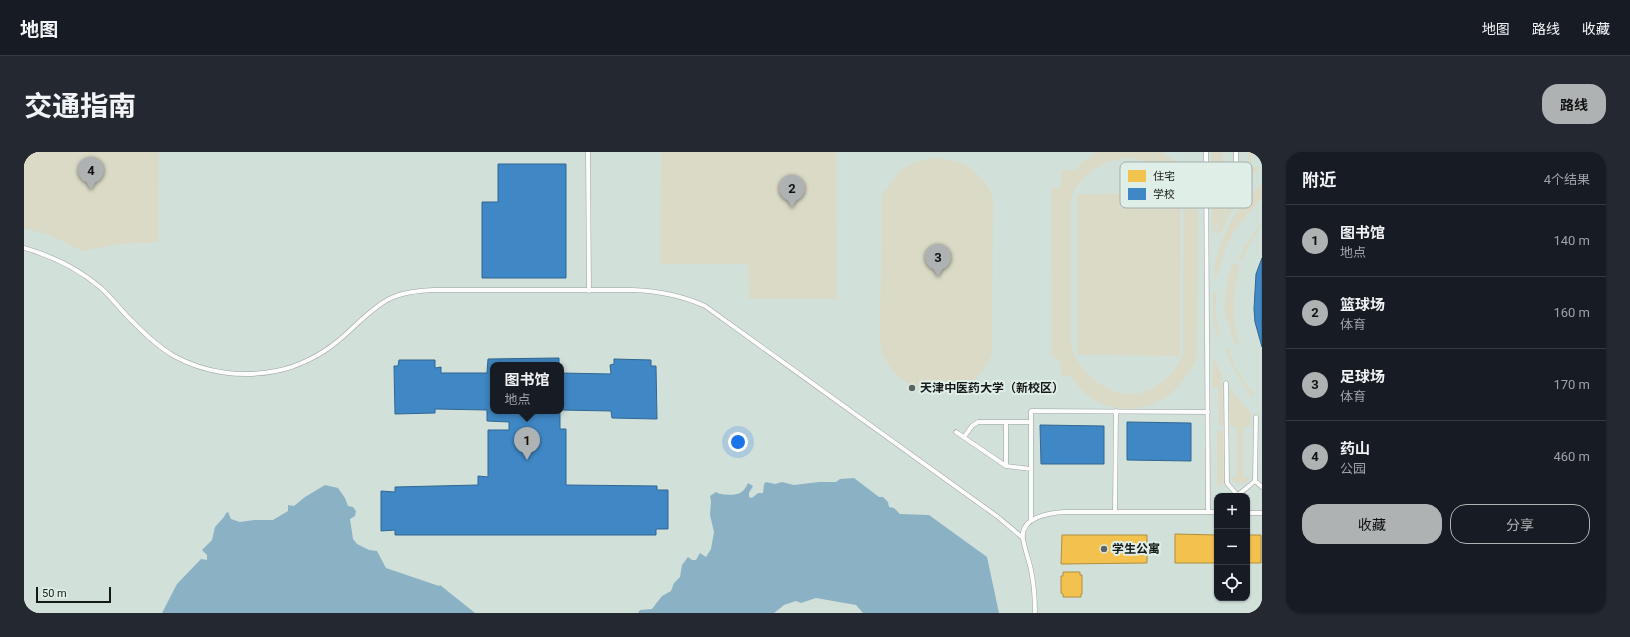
<!DOCTYPE html>
<html lang="zh">
<meta charset="utf-8">
<style>
body{margin:0;font-family:Roboto,"Noto Sans SC",sans-serif;background:#242831;color:#f1f3f6}
.controls{position:absolute;right:12px;bottom:12px;display:grid;overflow:hidden;border-radius:8px;box-shadow:0 1px 3px #0004}
.controls button{width:36px;height:36px;display:grid;place-items:center;padding:0;border:0;border-bottom:1px solid #363941;background:#171b24;color:#f1f3f6;font:20px sans-serif}
.scale{position:absolute;left:12px;bottom:10px;width:75px;box-sizing:border-box;padding-left:4px;border:2px solid #151a18;border-top:0;font-size:11px;line-height:14px;white-space:nowrap;color:#151a18;-webkit-text-stroke:3px #e0eee8;paint-order:stroke}
.you{position:absolute;left:714px;top:290px;width:14px;height:14px;margin:-10px;border:3px solid #fff;border-radius:50%;background:#1a73e8;box-shadow:0 0 0 6px #1a73e833}
.badge{display:grid;place-items:center;width:26px;height:26px;border-radius:50%;background:#aeb2b2;color:#111;font-size:13px;font-weight:700}
.pin{position:absolute;translate:-50% -33px;filter:drop-shadow(0 1px 2px #0008)}
.pin::after{content:'';position:absolute;top:21px;width:14px;height:12px;background:inherit;clip-path:polygon(0 0,100% 0,50% 100%)}
.popup{position:absolute;left:466px;top:210px;width:74px;height:52px;box-sizing:border-box;display:grid;place-content:center;border-radius:8px;background:#171b24;filter:drop-shadow(0 1px 3px #0005);font-size:13px;white-space:nowrap;color:#9ea1a6}
.popup b{font-size:15px;color:#f1f3f6}
.popup::after{content:'';position:absolute;left:50%;top:100%;margin-left:-8px;border:8px solid transparent;border-top-color:#171b24}
.list{margin:0;padding:0;list-style:none}
h2{display:flex;justify-content:space-between;align-items:center;height:52px;margin:0;padding:0 16px;font-size:17px}
h2 small{font-size:13px;font-weight:400;color:#9ea1a6}
.list li{display:grid;grid-template-columns:26px 1fr auto;gap:12px;align-items:center;box-sizing:border-box;height:72px;padding:0 16px;border-top:1px solid #363941}
.list b{display:block;font-size:15px;white-space:nowrap}
.list p{margin:0;font-size:13px;white-space:nowrap;color:#9ea1a6}
.list em{font-size:13px;font-style:normal;color:#9ea1a6}
.actions{display:flex;gap:8px;padding:12px 16px}
.actions a{flex:1;padding:9px 0;border:1px solid #aeb2b2;border-radius:16px;text-align:center;font-size:14px;color:#aeb2b2}
.actions .main{background:#aeb2b2;color:#111}
.icon{flex:none;width:22px;height:22px;fill:none;stroke:currentColor;stroke-width:2;stroke-linecap:round;stroke-linejoin:round}
.map{position:relative;flex:none;width:1238px;height:461px;overflow:hidden;border-radius:16px}
header{display:flex;align-items:center;gap:24px;box-sizing:border-box;height:56px;padding:0 20px;background:#171b24;border-bottom:1px solid #363941}
header strong{font-size:19px}
nav{display:flex;gap:22px;margin-inline-start:auto;font-size:14px}
.intro{display:flex;align-items:center;justify-content:space-between;box-sizing:border-box;height:96px;padding:0 24px}
h1{margin:0;font-size:28px}
.button{padding:10px 18px;border-radius:16px;background:#aeb2b2;color:#111;font-size:14px;font-weight:700}
main{display:flex;gap:24px;padding:0 24px}
aside{flex:1;background:#171b24;border-radius:16px;box-shadow:0 1px 3px #0004}
.map>svg:first-child{display:block}
</style>
<header>
<strong>地图</strong>
<nav><a>地图</a><a>路线</a><a>收藏</a></nav>
</header>
<div class="intro"><h1>交通指南</h1><a class="button">路线</a></div>
<main>
<div class="map">
<svg width="1238" height="461" viewBox="0 0 1238 461">
<rect width="100%" height="100%" fill="#e4eae7"/>
<path fill="#d1e0d9" fill-rule="evenodd" d="M0,0H1238V461H0ZM469,213H537V259H469ZM1193,344H1223V446H1193Z"/>
<path fill="#dbdac6" fill-rule="evenodd" d="M0,0H135L134,90L95,92L58,99L26,83L0,76Z
M637,0H812L813,147H725L724,112H636Z
M1072,0H1138L1150,9L1164,26L1172,43L1174,52L1173,203C1159,246 1113,271 1070,248C1060,242 1053,232 1046,224L1037,223L1036,207L1028,206L1027,36H1037V18H1052L1056,12ZM1099,6C1127,5 1152,19 1160,48L1159,202C1152,222 1129,243 1106,242C1080,242 1051,217 1047,192V44C1058,23 1075,10 1099,6Z
M1187,0H1199V41H1206V50L1188,84V56H1195V33H1187Z
M1224,0H1227V15H1236L1217,35L1216,23H1224Z
M908,6C936,5 961,20 969,48L968,202C961,222 938,243 915,242C889,242 860,217 856,192L858,44L874,21L882,15L898,8Z
M1238,32V45L1213,75L1203,92L1193,124L1190,123C1193,88 1211,55 1238,32Z
M1053,42H1156V204L1053,203Z
M1206,52L1209,53L1210,56L1203,67L1197,80L1194,81L1192,79L1193,77Z
M1236,72L1237,75L1226,91L1218,108L1215,109L1220,96Z
M1209,111L1216,114C1208,141 1207,165 1215,192L1211,193L1203,167H1201C1200,148 1202,128 1209,111Z
M1190,139L1192,141V166L1196,184L1195,186C1189,181 1187,146 1190,139Z
M1204,196L1212,216L1230,244L1228,246L1210,218L1201,197Z
M1189,205L1198,223L1199,274H1195L1194,235H1188Z
M1206,237L1227,261V274L1219,275V325H1226L1222,331H1211L1207,325H1213V275L1206,274Z
M1193,279H1199V333H1193Z"/>
<path fill="#8bb1c5" d="M830,326L855,345H859L864,350L865,355L870,356L876,362L905,363L963,405L975,461H839L832,453L792,446L777,451L772,449L760,453L750,461H614L616,458L628,457L638,444L647,439L650,431L656,425L658,413L664,405L668,408H672L676,401L682,405L687,397L690,380L686,363L687,349L686,344L692,340C696,343 711,344 716,341C720,339 722,335 724,331L729,334L725,341V345L728,346L734,341H739L740,332L742,330L751,332L758,330L770,333L795,330H812L816,327Z
M301,333L314,336L321,346L324,354L329,355L332,359L331,364L326,367L329,387L333,392L345,398L353,399L362,416L415,434L416,433L451,461H138L153,432L177,407L183,408V403L178,398L188,388L191,375L200,365L202,361L204,360L207,367L216,370L230,368H249L264,359V353L270,354L281,345Z"/>
<path fill="#f2c14e" stroke="#b08f3e" d="M1151,382L1193,383V411H1151Z
M1038,383H1123V411L1037,412Z
M1223,383H1237V411H1223Z
M1039,420H1056V423H1058V442H1057V445H1039V442L1037,441V424H1039Z"/>
<path fill="#3f88c5" stroke="#326791" d="M474,12H542V126H458V50H474Z
M1238,106V195L1231,170L1230,157L1232,122Z
M535,206V213H469V259H536V277H542V333L633,334V338H644V377H632V383H371V378L357,379V339L371,340V335L454,333V324L464,325V278H485V270L463,269V258L411,257V261L371,262L370,214H374L375,208H411V216L417,215V221H463L464,207Z
M590,207L627,208V214H632L633,267L588,266L587,259L537,258V221L587,222L586,213L590,212Z
M1103,270L1167,271V309L1103,308Z
M1016,273L1080,274V312H1017Z"/>
<g fill="none" stroke-linecap="round" stroke-linejoin="round">
<defs>
<path id="lane" d="M564,0L565,139
M1182,0L1184,360
M1212,0V43
M0,96C28,104 55,117 77,136C88,146 96,157 106,167C119,180 133,194 150,204C181,221 218,226 252,219C274,215 297,203 314,189C331,175 346,157 365,147C379,140 394,139 409,138H608C634,139 657,143 681,154L974,365L999,386
M1202,231L1203,331L1214,344
M982,270V314
M932,280L982,314L1007,317
M940,285L948,274L954,270H1007
M1231,329L1238,335
M1214,343L1231,329L1232,265
M1091,360L1092,259
M1223,361H1238
M1007,369V259L1184,260
M1011,461C1011,446 1010,432 1007,418C1005,408 1001,398 999,387C996,365 1025,361 1040,360H1193"/>
</defs>
<use href="#lane" stroke="#9da2a0" stroke-width="5"/>
<use href="#lane" stroke="#fbfcfb" stroke-width="4"/>
</g>
<g fill="#5d6360" stroke="#e0eee8" stroke-width="1.5">
<circle cx="888" cy="236" r="4"/>
<circle cx="1080" cy="397" r="4"/>
</g>
<g text-anchor="middle" stroke-width="4" stroke-linejoin="round" paint-order="stroke">
<g font-size="12" font-weight="bold" fill="#151a18" stroke="#e0eee8" text-anchor="start">
<text x="896" y="240">天津中医药大学（新校区）</text>
<text x="1088" y="401">学生公寓</text>
</g>
</g>
<rect x="1096" y="10" width="132" height="46" rx="6" fill="#e0eee8" stroke="#a3aeaa" stroke-width="1"/>
<rect x="1104" y="18" width="18" height="12" fill="#f2c14e"/>
<rect x="1104" y="36" width="18" height="12" fill="#3f88c5"/>
<g font-size="11" fill="#151a18">
<text x="1129" y="28">住宅</text>
<text x="1129" y="46">学校</text>
</g>
</svg>
<div class="controls">
<button>+</button>
<button>−</button>
<button><svg class="icon" aria-label="locate" viewBox="0 0 24 24"><circle cx="12" cy="12" r="6"/><path d="M12 2v4M12 18v4M2 12h4M18 12h4"/></svg></button>
</div>
<div class="scale">50 m</div>
<div class="you"></div>
<div class="pin badge" style="left:503px;top:308px">1</div>
<div class="popup"><b>图书馆</b>地点</div>
<div class="pin badge" style="left:768px;top:56px">2</div>
<div class="pin badge" style="left:914px;top:125px">3</div>
<div class="pin badge" style="left:67px;top:38px">4</div>
</div>
<aside>
<h2>附近<small>4个结果</small></h2>
<ul class="list">
<li><span class="badge">1</span><div><b>图书馆</b><p>地点</p></div><em>140 m</em></li>
<li><span class="badge">2</span><div><b>篮球场</b><p>体育</p></div><em>160 m</em></li>
<li><span class="badge">3</span><div><b>足球场</b><p>体育</p></div><em>170 m</em></li>
<li><span class="badge">4</span><div><b>药山</b><p>公园</p></div><em>460 m</em></li>
</ul>
<div class="actions"><a class="main">收藏</a><a>分享</a></div>
</aside>
</main>
